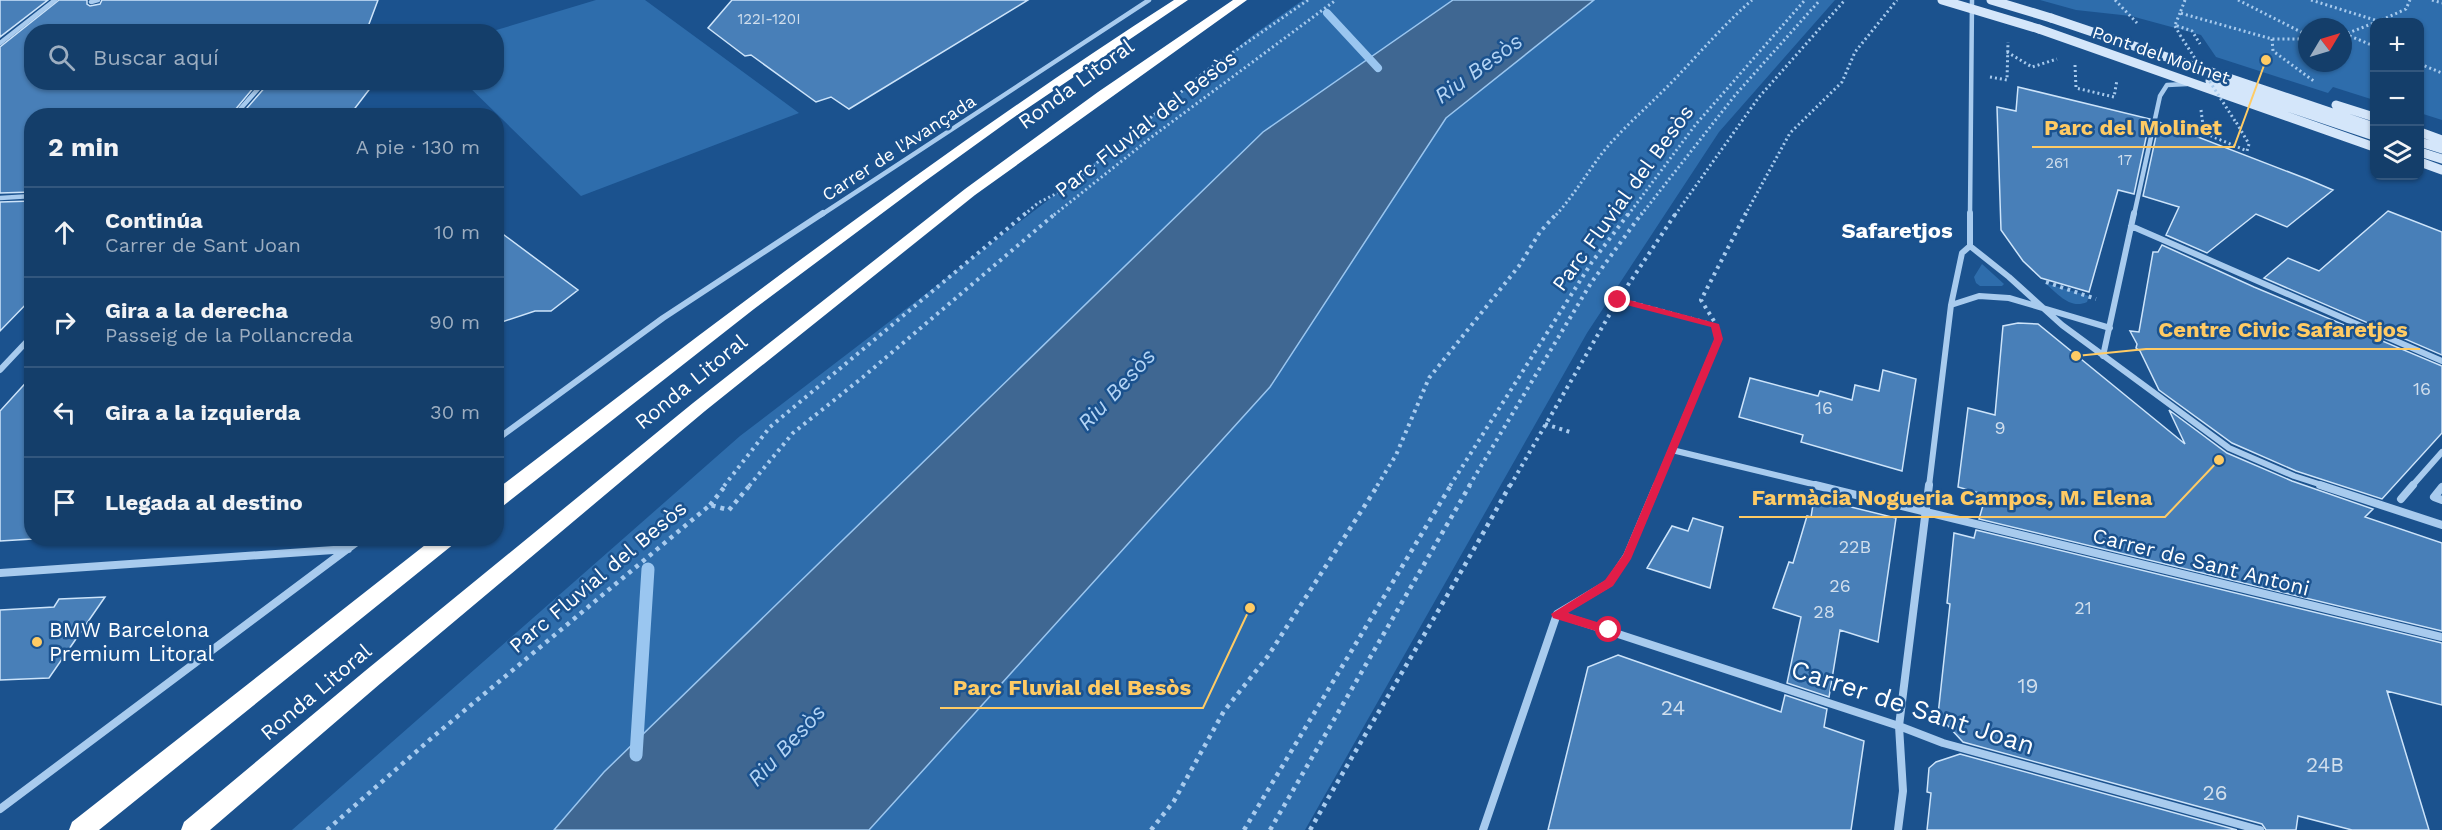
<!DOCTYPE html>
<html lang="es">
<meta charset="utf-8">
<style>
body{margin:0;font-family:"Work Sans",sans-serif;background:#1d4570;color:#f1f3f6}
.controls{position:absolute;right:18px;top:18px;display:grid;overflow:hidden;border-radius:12px;box-shadow:0 2px 4px #0004}
.controls button{width:54px;height:54px;display:grid;place-items:center;padding:0;border:0;border-bottom:2px solid #33577e;background:#143e6a;color:#f1f3f6;font:30px sans-serif}
.compass{position:absolute;left:2298px;top:18px;width:54px;height:54px;border-radius:50%;background:#143e6a;box-shadow:0 2px 4px #0004;rotate:52deg}
.stop{position:absolute;width:18px;height:18px;margin:-14px;border:4px solid #e11d48;border-radius:50%;background:#fff}
.stop.end{background:#e11d48;border-color:#fff;box-shadow:0 2px 6px #0008}
.list{margin:0;padding:0;list-style:none}
h2{display:flex;justify-content:space-between;align-items:center;height:78px;margin:0;padding:0 24px;font-size:26px}
h2 small{font-size:20px;font-weight:400;color:#9daec1}
.list li{display:grid;grid-template-columns:39px 1fr auto;gap:18px;align-items:center;box-sizing:border-box;height:90px;padding:0 24px;border-top:2px solid #33577e}
.list b{display:block;font-size:22px;white-space:nowrap}
.list p{margin:0;font-size:20px;white-space:nowrap;color:#9daec1}
.list em{font-size:20px;font-style:normal;color:#9daec1}
.icon{flex:none;width:33px;height:33px;fill:none;stroke:currentColor;stroke-width:2;stroke-linecap:round;stroke-linejoin:round}
.map{position:relative;flex:none;width:2442px;height:830px;overflow:hidden}
.search{position:absolute;background:#143e6a;box-shadow:0 2px 4px #0004;left:24px;top:24px;width:480px;height:66px;display:flex;align-items:center;gap:15px;box-sizing:border-box;padding:0 21px;border-radius:24px;color:#9daec1;font-size:22px}
.panel{position:absolute;background:#143e6a;box-shadow:0 2px 4px #0004;left:24px;top:108px;width:480px;height:438px;border-radius:24px}
.map>svg:first-child{display:block}
</style>
<div class="map">
<svg width="2442" height="830" viewBox="0 0 2442 830">
<rect width="100%" height="100%" fill="#1b528e"/>
<path fill="#2e6dac" fill-rule="evenodd" d="M596,0H645L799,113L581,196L465,83L496,82V32L493,31Z
M1303,0H1453L1263,132L604,772L554,830H292L740,436L1047,201L1253,35Z
M1594,0H1835L1719,132L1587,333L1305,830H869L1270,387L1446,118Z
M2040,0H2442V120L2420,113V22H2374V100L2333,87L2328,93L2216,57L2201,35L2131,16L2076,10ZM2307,27H2343V63H2307Z
M1982,264L2004,284L2002,286H1980L1976,283L1974,277Z
M2045,283L2089,296L2087,302C2070,310 2057,293 2045,283Z"/>
<path fill="#3f6792" stroke="#9ac6f0" stroke-width="1.5" d="M1453,0H1594L1446,118L1270,387L869,830H554L604,772L1263,132Z"/>
<g fill="none" stroke-linecap="round" stroke-linejoin="round">
<path stroke="#9ac6f0" stroke-width="8" d="M1327,13L1378,68"/>
<path stroke="#9ac6f0" stroke-width="13" d="M636,755L648,569"/>
</g>
<path fill="#487fb8" stroke="#cde4fa" stroke-width="1.5" d="M0,0H48L0,37Z
M59,0H87V4L90,6L100,4L102,0H378L366,32H32V82H183L176,89L255,86L230,116H32V192L0,193V47Z
M732,0H1028L849,109L831,97L816,102L751,55L745,56L708,28Z
M294,82H375L349,116H240L267,85H292Z
M2018,87L2150,119L2134,194L2118,190L2089,292L2041,278L2023,261L2001,230L1997,107L2016,111Z
M2159,122L2307,179L2333,190L2287,227L2256,214L2207,253L2166,235L2179,207L2143,196Z
M32,201V298L0,331V202Z
M2388,211L2442,232V355L2264,278L2288,258L2319,271Z
M496,229L578,290L551,311H535L496,324Z
M2162,245L2254,287L2442,366V433L2382,499L2296,471L2232,443L2159,390L2140,351L2136,348L2137,344L2130,331L2139,332L2153,252H2158Z
M2018,323L2038,324L2185,444L2169,410L2227,453L2292,481L2373,509L2365,517L2442,543V631L1979,519L1986,495L1958,487L1968,408L1995,415L2003,326Z
M1883,370L1916,379L1902,471L1801,442L1803,435L1739,417L1750,378L1818,396L1820,391L1852,400L1855,385L1879,391Z
M32,376V539L0,541V411Z
M1814,498L1896,518L1878,642L1840,630L1829,697L1787,683L1801,617L1773,608L1789,562L1793,563L1807,516L1811,517Z
M1693,518L1723,527L1710,588L1647,568L1672,526L1688,531Z
M1976,530L2442,643V705L2387,691L2429,830H2352L2298,816L2296,830H2266L2262,824L1963,742L1938,715L1950,604L1947,603L1954,533L1974,538Z
M105,597L49,678L0,680V610L54,607L59,599Z
M1618,655L1781,712L1785,695L1827,709L1824,727L1864,741L1851,830H1548L1588,667Z
M1960,754L2237,830H1927L1931,793L1927,792L1929,768L1936,762Z"/>
<g fill="none" stroke-linecap="round" stroke-linejoin="round">
<path stroke="#a8cbee" stroke-width="3" stroke-dasharray="2 3" stroke-linecap="butt" d="M2115,0L2137,23
M2185,0L2180,13L2272,39H2307
M2238,0L2307,35
M2311,0L2378,21
M2432,0L2442,3
M2180,13L2175,25L2192,31L2200,44
M2377,22L2406,9L2410,0
M2175,26L2180,35
M2345,34L2374,46
M2343,35L2374,23
M2272,39L2273,51L2315,82
M2007,52L2032,67L2057,59
M2420,64L2442,73
M2075,65L2076,88L2114,97L2117,80
M1990,77L2007,80L2008,42
M2201,110L2204,133L2247,151L2249,144L2236,122
M1024,215L1038,203L1067,188L1206,71L1308,0
M1054,215L1153,136L1336,0
M1556,215C1574,195 1587,173 1603,152C1622,129 1644,110 1665,89C1694,60 1720,28 1752,0
M1628,215L1696,124L1805,0
M1641,215L1736,94L1820,0
M1675,215L1759,97L1845,0
M1745,215L1790,133L1842,82L1855,52L1897,0"/>
<path stroke="#a8cbee" stroke-width="4" stroke-dasharray="3 4.5" stroke-linecap="butt" d="M2046,282L2096,299
M1618,299L1707,323
M1714,321L1701,300L1746,213
M1545,424L1570,432
M724,486L770,427L1026,213
M749,486L793,433L863,377L1056,213
M1377,486L1396,455L1429,378L1519,266L1540,232L1557,213
M1450,486L1592,262L1629,213
M1469,486L1591,283L1642,213
M1510,486L1618,300L1676,213"/>
<path stroke="#a8cbee" stroke-width="4.5" stroke-dasharray="4 5" stroke-linecap="butt" d="M710,505L726,485
M327,830L434,736L710,505L729,510L750,485
M1151,830L1174,801L1224,711L1268,656L1378,485
M1244,830L1451,485
M1270,830L1470,485
M1310,830C1376,714 1446,601 1510,485"/>
<path stroke="#a8cbee" stroke-width="4.5" d="M91,2L98,0
M0,43L55,0
M234,116L264,82
M0,198L32,196
M821,215L1149,0
M1970,215L1972,0
M2134,215L2160,96L2167,85L2187,84"/>
<path stroke="#a8cbee" stroke-width="6" d="M2131,226L2442,361
M1970,246L2009,277L2062,325L2229,448L2294,476L2325,486
M1970,246V213
M1951,305L1979,296L2009,298L2110,328
M2103,356L2134,213
M0,370L32,336
M496,440L663,318L823,213
M1672,450L1821,486
M1656,486L1718,339
M1929,486L1951,305L1962,253L1970,246
M2412,486L2442,452"/>
<path stroke="#a8cbee" stroke-width="8" d="M1815,485L2442,637
M2320,485L2442,525
M2442,487L2434,497L2442,500
M2401,499L2413,485
M0,573L348,549
M1557,614L1899,726L1943,743L2260,830
M0,809L362,538
M1483,830L1557,614L1609,583L1627,556L1657,485
M1898,830L1903,791L1899,726L1929,485"/>
<path stroke="#d4e6fa" stroke-width="9" d="M2051,18L2374,127
M2039,29L2374,147
M2210,81L2374,136
M2336,105L2374,117
M2420,132L2442,140
M2420,142L2442,149
M2420,152L2442,159
M2420,162L2442,170"/>
<path fill="#fff" fill-rule="evenodd" d="M1174,0H1188L1010,120L924,182L754,309L503,506L496,508V490C718,320 939,151 1174,0Z
M1233,0H1247L975,195L705,411L381,683L210,830H181L184,822L365,671L693,403L965,189L1098,92Z
M434,538H458L455,543L99,830H69L72,822Z"/>
<path stroke="#a8cbee" stroke-width="3" stroke-dasharray="2 3" stroke-linecap="butt" d="M2180,35L2235,121"/>
<path stroke="#d4e6fa" stroke-width="9" d="M1942,0L2039,29
M1991,0L2051,18"/>
</g>
<path fill="#e11d48" d="M1618,297L1719,324L1723,339L1631,559L1613,586L1568,613L1613,627L1615,630L1609,635L1553,618L1551,614L1605,580L1623,555L1714,339L1711,327L1615,302V298Z"/>
<circle fill="#ffcb64" stroke="#1b528e" stroke-width="2" cx="37" cy="642" r="6"/>
<g text-anchor="middle" stroke-width="5" stroke-linejoin="round" paint-order="stroke">
<g font-size="15" fill="#d1dfed">
<text x="769" y="24">122I-120I</text>
<text x="2125" y="165">17</text>
<text x="2057" y="168">261</text>
</g>
<g font-size="18" fill="#fff" stroke="#1b528e">
<text transform="translate(2161 55) rotate(19)" y="6">Pont del Molinet</text>
<text transform="translate(899 148) rotate(-33)" y="6">Carrer de l'Avançada</text>
</g>
<g font-size="18" fill="#d1dfed">
<text x="2422" y="395">16</text>
<text x="1824" y="414">16</text>
<text x="2000" y="434">9</text>
<text x="1855" y="553">22B</text>
<text x="1840" y="592">26</text>
<text x="2083" y="614">21</text>
<text x="1824" y="618">28</text>
</g>
<g font-size="21" fill="#fff" stroke="#1b528e">
<text transform="translate(1076 84) rotate(-36)" y="7">Ronda Litoral</text>
<text transform="translate(1146 124) rotate(-38)" y="7">Parc Fluvial del Besòs</text>
<text transform="translate(1623 198) rotate(-54)" y="7">Parc Fluvial del Besòs</text>
<text transform="translate(691 382) rotate(-39)" y="7">Ronda Litoral</text>
<text transform="translate(2201 562) rotate(14)" y="7">Carrer de Sant Antoni</text>
<text transform="translate(598 577) rotate(-40)" y="7">Parc Fluvial del Besòs</text>
<text transform="translate(316 692) rotate(-40)" y="7">Ronda Litoral</text>
</g>
<g font-size="21" fill="#fff" stroke="#1b528e" text-anchor="start">
<text x="49" y="637">BMW Barcelona<tspan x="49" dy="24">Premium Litoral</tspan></text>
</g>
<g font-size="21" fill="#d1dfed">
<text x="2028" y="693">19</text>
<text x="1673" y="715">24</text>
<text x="2325" y="772">24B</text>
<text x="2215" y="800">26</text>
</g>
<g font-size="22" font-style="italic" fill="#b3d4f5" stroke="#1b528e">
<text transform="translate(1478 68) rotate(-36)" y="8">Riu Besòs</text>
<text transform="translate(1116 389) rotate(-47)" y="8">Riu Besòs</text>
<text transform="translate(786 745) rotate(-47)" y="8">Riu Besòs</text>
</g>
<g font-size="22" font-weight="bold" fill="#fff" stroke="#1b528e">
<text x="1897" y="238">Safaretjos</text>
</g>
<g font-size="26" fill="#fff" stroke="#1b528e">
<text transform="translate(1913 707) rotate(18)" y="9">Carrer de Sant Joan</text>
</g>
</g>
<path fill="none" stroke="#ffcb64" stroke-width="2" d="M2266 60L2234 147H2032M2076 356L2146 349H2420M2219 460L2165 517H1739M1250 608L1203 708H940"/>
<g fill="#ffcb64" stroke="#1b528e" stroke-width="2">
<circle cx="2266" cy="60" r="6"/>
<circle cx="2076" cy="356" r="6"/>
<circle cx="2219" cy="460" r="6"/>
<circle cx="1250" cy="608" r="6"/>
</g>
<g font-size="22" text-anchor="middle" font-weight="bold" fill="#ffcb64" stroke="#1b528e" stroke-width="5" stroke-linejoin="round" paint-order="stroke">
<text x="2133" y="135">Parc del Molinet</text>
<text x="2283" y="337">Centre Civic Safaretjos</text>
<text x="1952" y="505">Farmàcia Nogueria Campos, M. Elena</text>
<text x="1072" y="695">Parc Fluvial del Besòs</text>
</g>
</svg>
<div class="controls">
<button>+</button>
<button>−</button>
<button><svg class="icon" aria-label="layers" viewBox="0 0 24 24"><path d="M12 4l9 5-9 5-9-5zM3 14l9 5 9-5"/></svg></button>
</div>
<svg class="compass" viewBox="-18 -18 36 36"><path d="M0-13l5 13h-10z" fill="#e53935"/><path d="M0 13l5-13h-10z" fill="#9daec1"/></svg>
<div class="stop" style="left:1609px;top:630px"></div>
<div class="stop end" style="left:1618px;top:300px"></div>
<div class="search"><svg class="icon" aria-label="search" viewBox="0 0 24 24"><circle cx="10" cy="10" r="6"/><path d="M15 15l6 6"/></svg>Buscar aquí</div>
<section class="panel">
<h2>2 min<small>A pie · 130 m</small></h2>
<ul class="list">
<li><svg class="icon" aria-label="ahead" viewBox="0 0 24 24"><path d="M12 20V5M6 11l6-6 6 6"/></svg><div><b>Continúa</b><p>Carrer de Sant Joan</p></div><em>10 m</em></li>
<li><svg class="icon" aria-label="right" viewBox="0 0 24 24"><path d="M7 20v-9h11M14 6l5 5-5 5"/></svg><div><b>Gira a la derecha</b><p>Passeig de la Pollancreda</p></div><em>90 m</em></li>
<li><svg class="icon" aria-label="left" viewBox="0 0 24 24"><path d="M17 20v-9H6M10 6l-5 5 5 5"/></svg><div><b>Gira a la izquierda</b></div><em>30 m</em></li>
<li><svg class="icon" aria-label="arrive" viewBox="0 0 24 24"><path d="M6 21V4h12l-3 4 3 4H6"/></svg><div><b>Llegada al destino</b></div></li>
</ul>
</section>
</div>
